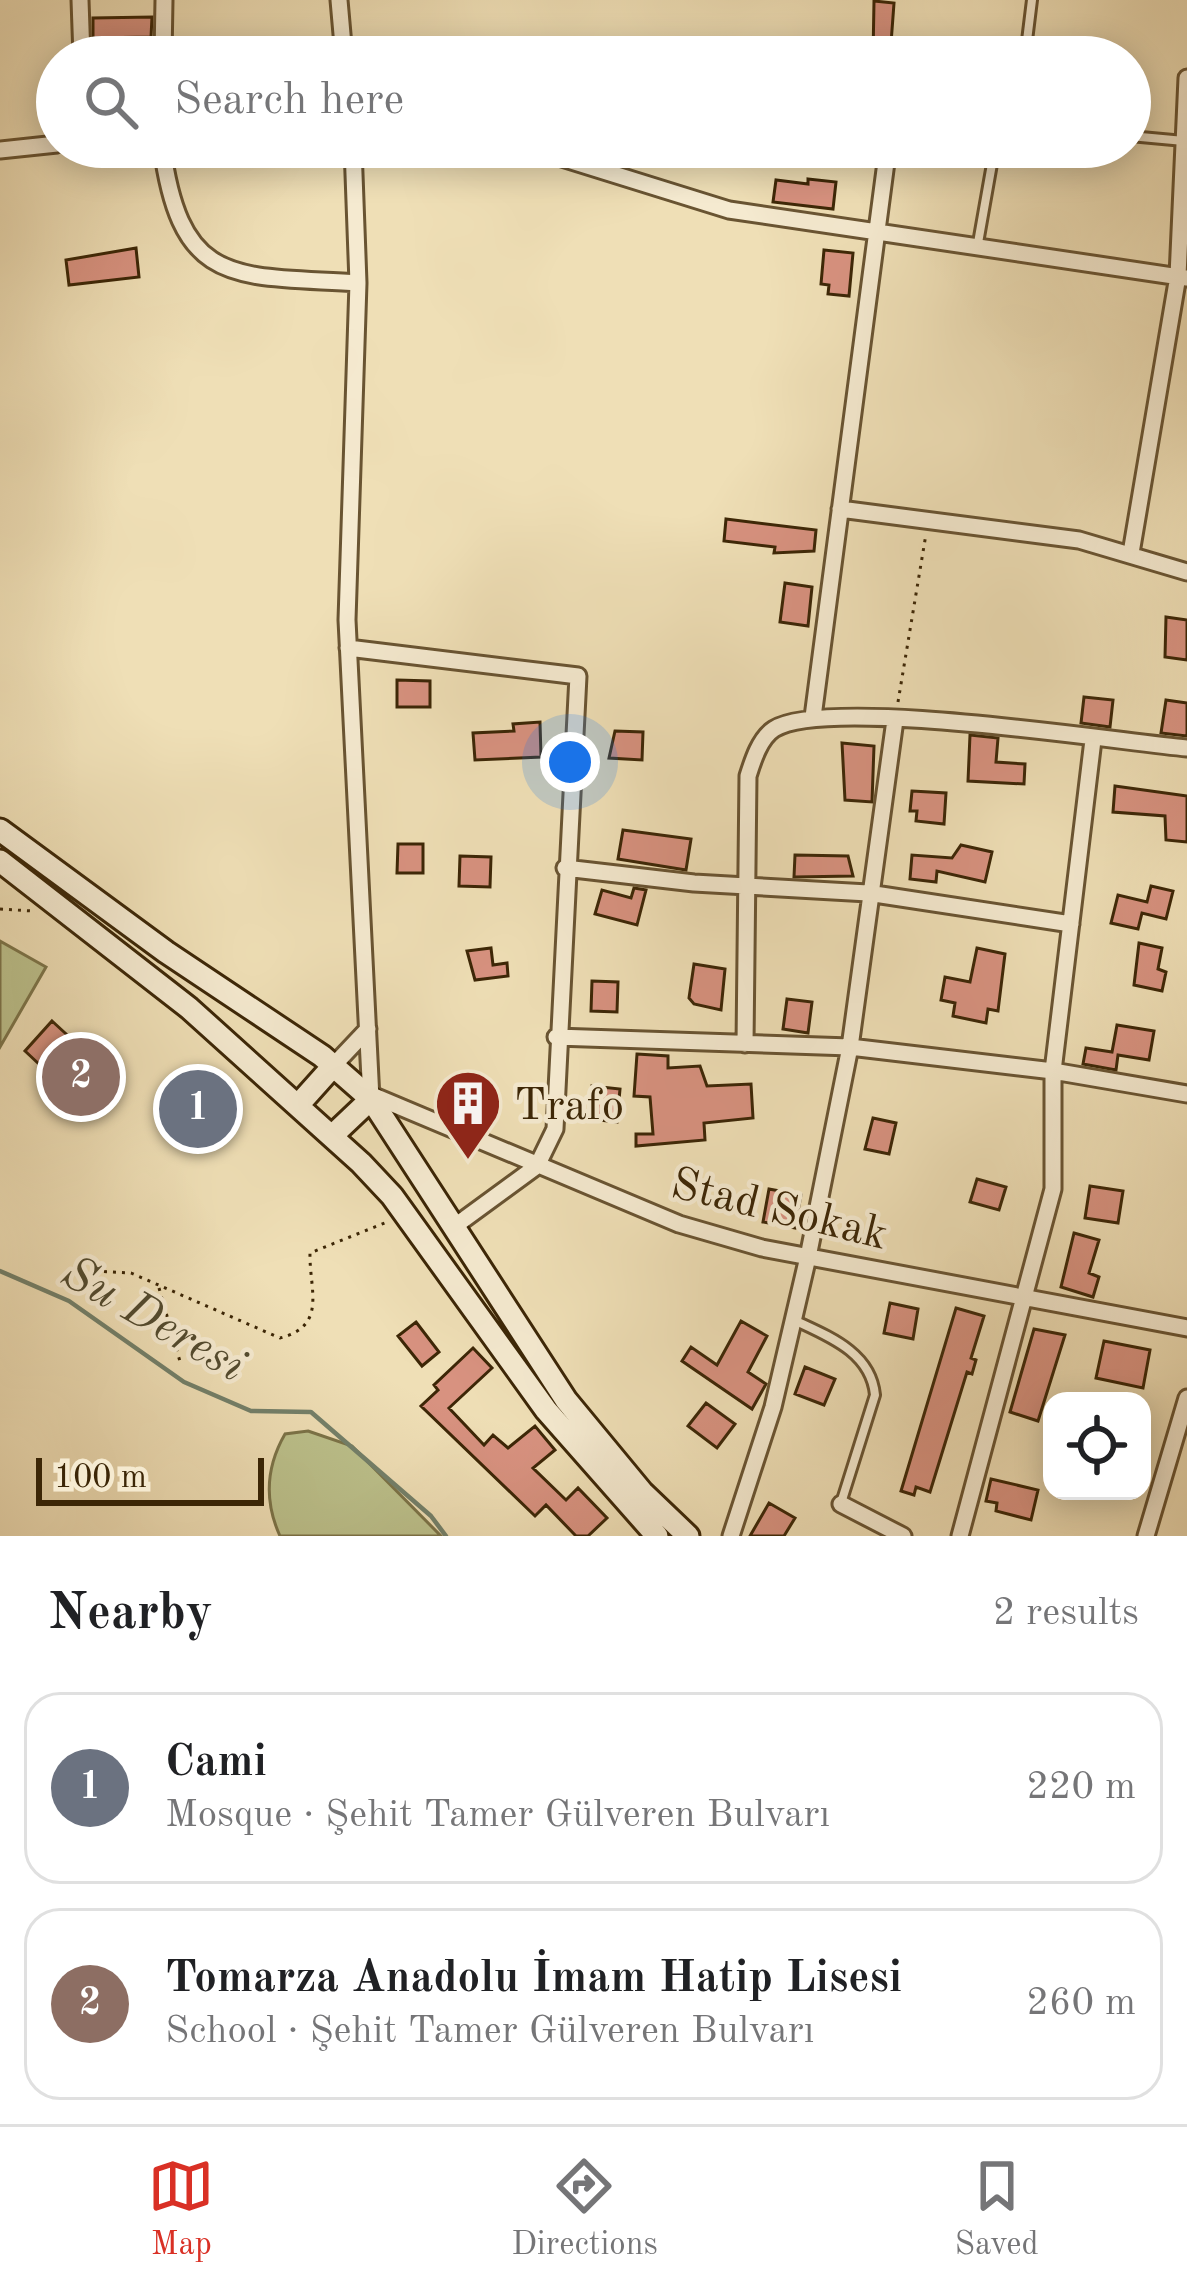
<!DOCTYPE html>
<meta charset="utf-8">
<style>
body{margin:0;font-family:"Old Standard TT",serif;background:#f2f2f2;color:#202124}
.controls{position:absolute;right:36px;bottom:36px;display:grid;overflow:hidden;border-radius:24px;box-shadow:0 6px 30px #0003}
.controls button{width:108px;height:108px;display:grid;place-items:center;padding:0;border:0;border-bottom:3px solid #e0e0e0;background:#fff;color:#202124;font:60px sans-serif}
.scale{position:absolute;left:36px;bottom:30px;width:228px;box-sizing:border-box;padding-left:12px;border:6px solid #3c2606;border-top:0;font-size:33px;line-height:42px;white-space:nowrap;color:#3c2606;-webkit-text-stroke:9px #f5ead0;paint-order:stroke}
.you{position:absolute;left:570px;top:762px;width:42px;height:42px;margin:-30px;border:9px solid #fff;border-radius:50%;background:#1a73e8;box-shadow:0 0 0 18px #1a73e833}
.badge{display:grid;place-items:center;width:78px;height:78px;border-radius:50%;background:#d93025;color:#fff;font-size:39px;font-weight:700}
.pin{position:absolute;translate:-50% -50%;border:6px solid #fff;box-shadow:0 3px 12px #0006}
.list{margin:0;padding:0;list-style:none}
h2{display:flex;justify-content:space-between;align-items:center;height:156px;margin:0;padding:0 48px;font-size:51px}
h2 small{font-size:39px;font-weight:400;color:#757577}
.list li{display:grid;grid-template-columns:78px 1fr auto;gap:36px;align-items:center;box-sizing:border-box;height:192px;margin:0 24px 24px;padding:0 24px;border:3px solid #e0e0e0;border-radius:36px}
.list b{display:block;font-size:45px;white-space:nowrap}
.list p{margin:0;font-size:39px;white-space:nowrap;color:#757577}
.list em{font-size:39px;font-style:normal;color:#757577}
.icon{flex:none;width:66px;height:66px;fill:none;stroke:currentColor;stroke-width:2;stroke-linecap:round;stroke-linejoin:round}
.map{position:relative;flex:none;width:1187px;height:1536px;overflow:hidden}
.search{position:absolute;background:#fff;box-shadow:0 6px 30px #0003;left:36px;right:36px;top:36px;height:132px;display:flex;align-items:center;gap:30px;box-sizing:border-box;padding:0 42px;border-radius:66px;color:#757577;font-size:45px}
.sheet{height:588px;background:#fff}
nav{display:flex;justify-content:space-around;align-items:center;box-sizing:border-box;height:168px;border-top:3px solid #e0e0e0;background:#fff;font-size:33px;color:#757577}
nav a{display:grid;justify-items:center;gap:6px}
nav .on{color:#d93025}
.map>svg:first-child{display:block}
</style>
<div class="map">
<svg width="1187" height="1536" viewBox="0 0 1187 1536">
<rect width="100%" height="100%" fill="#efdfb6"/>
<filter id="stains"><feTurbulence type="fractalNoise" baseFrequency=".00167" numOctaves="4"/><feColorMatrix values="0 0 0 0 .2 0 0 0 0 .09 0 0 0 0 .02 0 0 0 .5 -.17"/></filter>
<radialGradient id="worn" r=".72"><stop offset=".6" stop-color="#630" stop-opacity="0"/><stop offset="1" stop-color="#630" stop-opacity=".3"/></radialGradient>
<path fill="#bcc18c" stroke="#7c7449" stroke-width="3" d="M0,941L46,967L0,1047Z
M308,1431L352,1446L441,1536H280C264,1501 266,1467 285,1434Z"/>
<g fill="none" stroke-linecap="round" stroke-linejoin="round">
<path stroke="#74816b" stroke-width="4.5" d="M0,1271L69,1301L184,1382L251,1411L311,1412L431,1516L446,1536"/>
</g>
<path fill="#d89280" stroke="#3c2606" stroke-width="3" d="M874,1L894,3L890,57H873Z
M152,17L151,37L93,38V18Z
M808,179L836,182L833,209L773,202L776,180L808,184Z
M136,248L139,277L69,285L66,260Z
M824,250L853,253L849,296L828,294L829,285L821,284Z
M726,519L816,530L814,551L774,553L775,547L724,541Z
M785,583L812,587L808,626L780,622Z
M1166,617L1187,620V660L1165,657Z
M397,680L430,681V707H397Z
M1084,697L1113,700L1110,727L1081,723Z
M1166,700L1187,703V736L1161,733Z
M540,722L541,757L475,760L473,733L514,731L513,724Z
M615,731L643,732L642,760L609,758Z
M970,735L998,738L996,762L1025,764L1024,784L968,781Z
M842,743L874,746L872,802L845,800Z
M1115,786L1187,796V842L1166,840L1165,816L1113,812Z
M912,791L946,793L944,824L916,821L917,811H910Z
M623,830L691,839L686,870L618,859Z
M398,844H423V873H397Z
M961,845L992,852L985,882L937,871L936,882L910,879L912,855L952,858Z
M795,855L848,856L853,876L794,877Z
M460,856L491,857L490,887L459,886Z
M1151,886L1173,891L1166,919L1142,913L1138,929L1111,923L1118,895L1147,902Z
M634,888L646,890L637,925L595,914L602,890L631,898Z
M1139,943L1162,948L1158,969L1166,972L1162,991L1134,985Z
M491,948L493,965L507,963L508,976L475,980L467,951Z
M977,948L1005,954L998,1011L988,1009L986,1023L953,1016L955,1003L941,1000L945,977L970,982Z
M694,964L725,969L721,1010L694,1004L689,998Z
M592,981L618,982L617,1012L591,1011Z
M787,999L812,1002L808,1033L783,1029Z
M52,1021L114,1078L86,1108L25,1051Z
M1117,1025L1154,1031L1149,1060L1118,1055L1116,1070L1083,1064L1086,1048L1112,1052Z
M637,1054L668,1056V1068L700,1066L707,1086L751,1084L753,1118L704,1123L705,1140L636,1146V1134H653L650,1097L634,1096Z
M188,1079L224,1091L208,1139L173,1128Z
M592,1086L620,1089L617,1122L590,1119Z
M873,1118L896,1123L889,1154L865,1149Z
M977,1179L1006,1187L999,1210L970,1202Z
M1090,1186L1123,1191L1118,1223L1085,1218Z
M769,1189L801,1195L795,1228L763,1222Z
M1074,1233L1099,1240L1089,1273L1099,1277L1093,1297L1061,1287Z
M890,1303L918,1309L913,1339L884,1333Z
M956,1308L984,1316L971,1358L976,1360L972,1374L967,1372L930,1492L916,1487L914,1495L901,1491Z
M741,1321L767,1336L748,1372L766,1384L752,1409L682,1361L691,1347L717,1365Z
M416,1322L439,1352L422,1366L398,1336Z
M1034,1329L1065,1335L1038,1421L1010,1412Z
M1104,1341L1150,1350L1143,1388L1096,1378Z
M473,1348L492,1368L449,1408L484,1445L493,1435L508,1448L535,1426L555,1450L533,1468L566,1500L578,1488L607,1518L588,1536H576L546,1505L535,1516L421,1406L438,1390L434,1385Z
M805,1367L835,1379L824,1405L795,1394Z
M706,1403L735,1424L717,1448L688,1426Z
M991,1479L1038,1490L1031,1520L996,1511L997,1503L986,1501Z
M769,1503L795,1518L784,1536H750Z"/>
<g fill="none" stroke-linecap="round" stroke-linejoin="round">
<defs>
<path id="service" d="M1025,57L1032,0
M1130,136L1184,141
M978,243L995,147
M794,1320C828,1336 871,1352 875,1395L841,1503"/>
<path id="minor" d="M80,0L82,57
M339,0L344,57
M163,57L164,0
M162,147C181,289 236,275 358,283L347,620L371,1099
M353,147L358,283
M488,147L549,154L729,210L1187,278
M0,150L57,144
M840,509L1079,540L1187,572
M1131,553L1178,276L1187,78
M348,648L578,676L555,1129L537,1166L455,1226
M813,717L888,147
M565,868L694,883L868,893L1071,924
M556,1037L850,1047L1053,1071L1187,1094
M745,1044L748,776C753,760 760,738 774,729C827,696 1112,741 1187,748
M334,1065L368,1029
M374,1096L679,1224L762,1248L1187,1328
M841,1504L903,1536
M731,1536L773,1407L808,1257L850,1047L895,720
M960,1536L1053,1189V1071L1093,740
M1146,1536L1187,1398"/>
<path id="secondary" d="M0,830L166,952L322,1056L371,1099L566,1400L642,1492L688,1536
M0,861L189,1008L361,1163L392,1196L546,1410L657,1536
M300,1103L334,1065
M333,1135L371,1099"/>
</defs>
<use href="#service" stroke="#695432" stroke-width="14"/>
<use href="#minor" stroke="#695432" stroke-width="21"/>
<use href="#secondary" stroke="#3c2606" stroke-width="27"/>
<path stroke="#3c2606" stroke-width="3" stroke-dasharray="3 6" stroke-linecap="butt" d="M898,702L926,534
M0,909L32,911
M95,1271L131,1273L280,1338C328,1326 309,1289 310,1253L387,1222
M159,1288L181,1365"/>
<use href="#service" stroke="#f5ead0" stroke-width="8"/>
<use href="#minor" stroke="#f5ead0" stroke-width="15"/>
<use href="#secondary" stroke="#f5ead0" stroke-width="21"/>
</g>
<defs>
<symbol id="building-pin" viewBox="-11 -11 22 30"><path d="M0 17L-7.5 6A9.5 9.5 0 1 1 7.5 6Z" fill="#8f2418" stroke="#f5ead0"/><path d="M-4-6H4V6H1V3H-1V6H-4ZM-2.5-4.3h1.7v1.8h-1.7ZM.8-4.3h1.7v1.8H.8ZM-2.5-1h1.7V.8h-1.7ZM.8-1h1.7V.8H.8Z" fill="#fff"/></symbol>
</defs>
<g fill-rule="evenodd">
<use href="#building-pin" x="430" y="1065" width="76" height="104"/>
</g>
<g text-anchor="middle" stroke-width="9" stroke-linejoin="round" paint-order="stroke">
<g font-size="45" fill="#3c2606" stroke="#f5ead0" text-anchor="start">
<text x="514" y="1119">Trafo</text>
</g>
<g font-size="45" fill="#3c2606" stroke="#f5ead0">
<text transform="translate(780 1207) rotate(14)" y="16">Stad Sokak</text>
</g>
<g font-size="48" font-style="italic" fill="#544c30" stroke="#f5ead0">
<text transform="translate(155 1317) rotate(30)" y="17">Su Deresi</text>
</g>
</g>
<rect width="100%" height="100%" filter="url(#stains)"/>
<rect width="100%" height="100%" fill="url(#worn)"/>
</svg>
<div class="controls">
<button><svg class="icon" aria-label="locate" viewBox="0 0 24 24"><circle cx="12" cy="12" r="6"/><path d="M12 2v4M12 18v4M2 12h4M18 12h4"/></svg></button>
</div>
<div class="scale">100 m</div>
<div class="you"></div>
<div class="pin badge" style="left:198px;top:1109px;background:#6b7280">1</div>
<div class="pin badge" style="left:81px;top:1077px;background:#8d6e63">2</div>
<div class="search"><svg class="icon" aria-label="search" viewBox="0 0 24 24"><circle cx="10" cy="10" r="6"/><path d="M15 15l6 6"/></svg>Search here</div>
</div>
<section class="sheet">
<h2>Nearby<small>2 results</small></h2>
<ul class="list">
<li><span class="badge" style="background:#6b7280">1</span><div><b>Cami</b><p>Mosque · Şehit Tamer Gülveren Bulvarı</p></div><em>220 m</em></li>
<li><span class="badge" style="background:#8d6e63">2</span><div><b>Tomarza Anadolu İmam Hatip Lisesi</b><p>School · Şehit Tamer Gülveren Bulvarı</p></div><em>260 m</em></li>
</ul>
</section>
<nav>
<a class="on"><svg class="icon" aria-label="map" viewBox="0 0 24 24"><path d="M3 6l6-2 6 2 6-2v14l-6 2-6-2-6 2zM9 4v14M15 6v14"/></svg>Map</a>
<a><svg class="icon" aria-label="directions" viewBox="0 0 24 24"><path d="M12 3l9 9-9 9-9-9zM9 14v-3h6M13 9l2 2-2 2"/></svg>Directions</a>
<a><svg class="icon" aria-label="saved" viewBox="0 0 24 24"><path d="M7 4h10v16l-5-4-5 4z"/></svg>Saved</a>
</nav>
